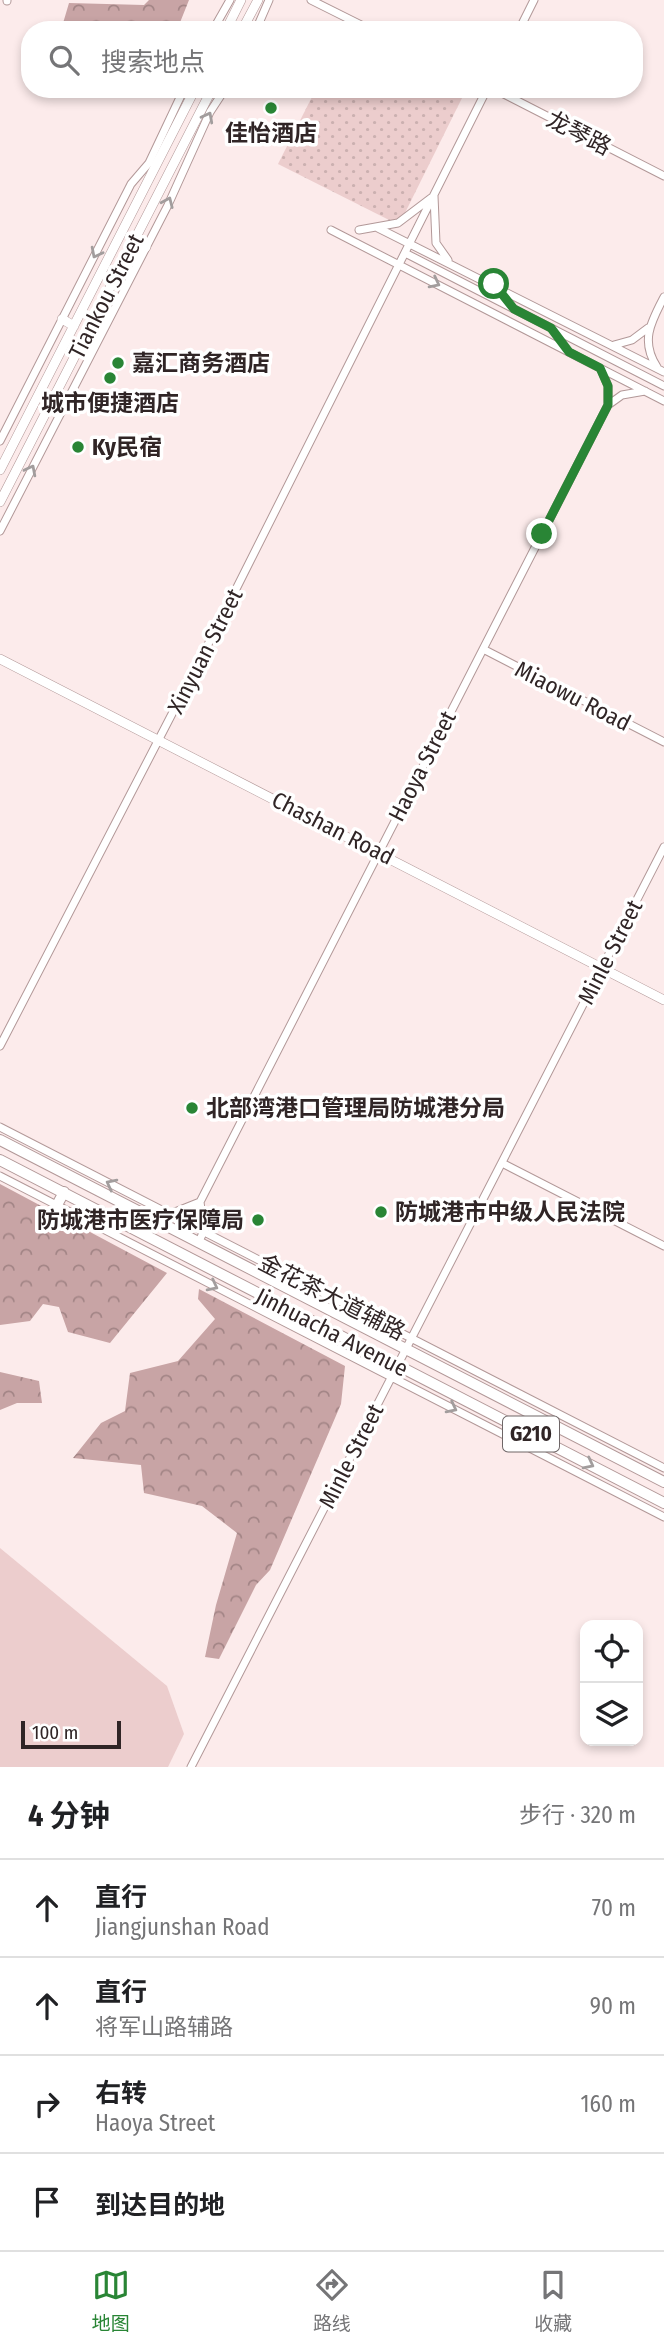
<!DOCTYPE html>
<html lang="zh">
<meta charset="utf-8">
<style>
body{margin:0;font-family:"Fira Sans Condensed","Noto Sans SC",sans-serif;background:#f2f2f2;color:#202124}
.controls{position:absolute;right:21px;bottom:21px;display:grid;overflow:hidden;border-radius:14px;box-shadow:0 4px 10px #0003}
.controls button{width:63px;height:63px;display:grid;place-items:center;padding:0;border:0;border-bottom:2px solid #e0e0e0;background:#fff;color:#202124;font:35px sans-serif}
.scale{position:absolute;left:21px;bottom:18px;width:100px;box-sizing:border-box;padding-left:7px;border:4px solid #302526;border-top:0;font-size:19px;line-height:24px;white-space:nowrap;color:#302526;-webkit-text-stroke:5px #fff;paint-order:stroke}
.stop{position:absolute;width:21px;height:21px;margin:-16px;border:5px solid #298535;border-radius:50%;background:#fff}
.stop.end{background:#298535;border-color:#fff;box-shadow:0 2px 7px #0008}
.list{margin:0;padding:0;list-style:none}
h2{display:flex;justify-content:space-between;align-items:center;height:91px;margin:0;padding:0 28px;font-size:30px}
h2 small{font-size:23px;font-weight:400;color:#757577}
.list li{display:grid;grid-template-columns:46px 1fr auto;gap:21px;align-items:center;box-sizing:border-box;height:98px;padding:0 28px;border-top:2px solid #e0e0e0}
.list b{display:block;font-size:26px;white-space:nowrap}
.list p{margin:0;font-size:23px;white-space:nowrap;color:#757577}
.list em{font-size:23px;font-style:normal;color:#757577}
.icon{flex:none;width:38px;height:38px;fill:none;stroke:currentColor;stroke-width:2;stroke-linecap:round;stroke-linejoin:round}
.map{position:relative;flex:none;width:664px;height:1767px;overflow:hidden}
.search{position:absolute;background:#fff;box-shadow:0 4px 10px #0003;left:21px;right:21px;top:21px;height:77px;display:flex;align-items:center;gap:18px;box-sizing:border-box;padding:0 24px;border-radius:28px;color:#757577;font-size:26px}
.sheet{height:483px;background:#fff}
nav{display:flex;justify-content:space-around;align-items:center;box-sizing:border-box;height:98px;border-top:2px solid #e0e0e0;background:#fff;font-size:19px;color:#757577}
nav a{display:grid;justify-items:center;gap:4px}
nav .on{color:#298535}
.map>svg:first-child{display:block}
</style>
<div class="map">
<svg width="664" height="1767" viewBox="0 0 664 1767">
<defs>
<pattern id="grass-dots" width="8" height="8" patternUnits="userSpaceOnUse" patternTransform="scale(1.75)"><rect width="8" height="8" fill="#eccdcd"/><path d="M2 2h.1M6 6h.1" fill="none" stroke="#cbb0b0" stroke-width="1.8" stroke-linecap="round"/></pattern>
<pattern id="forest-crowns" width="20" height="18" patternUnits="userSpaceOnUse" patternTransform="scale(1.75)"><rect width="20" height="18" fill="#c8a4a5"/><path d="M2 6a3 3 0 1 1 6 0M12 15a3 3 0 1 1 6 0" fill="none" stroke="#a38586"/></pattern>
</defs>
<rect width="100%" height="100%" fill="#fcebeb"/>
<path fill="url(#grass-dots)" d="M316,89L466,90L399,225L278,164Z"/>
<path fill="url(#forest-crowns)" d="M149,0H189L177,30H61L69,3L144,5Z
M0,1184L167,1273L110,1343L68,1332L59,1307L43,1304L30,1321L0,1325Z
M199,1289L345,1366L341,1404L270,1570L256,1585L219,1659L205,1657L216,1605L237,1533L202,1506L144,1493L141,1465L73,1458L101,1423L125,1411L130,1373L178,1361L215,1319L198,1299Z
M0,1372L39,1381L42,1403H17L0,1410Z"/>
<path fill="#eccdcd" d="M0,1548L167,1686L184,1734L168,1767H0Z"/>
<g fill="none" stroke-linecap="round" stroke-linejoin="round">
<defs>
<path id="minor" d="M311,0L371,30
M7,1V0
M213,30L230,0
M256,30L269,0
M519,30L534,0
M494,89L664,176
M434,196L436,243L448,260
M378,228L664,372
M331,230L664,401
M359,230L398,223L431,198
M405,253L664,386
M614,345L632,340L648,328
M657,367C640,341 651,322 664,297
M601,369L608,386V405
M0,441L131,184L149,163L184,89
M0,531L168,205L210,112L225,89
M483,649L664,742
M0,1046L217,627L487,89
M0,1127L664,1468
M502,1163L664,1246
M0,1176L664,1517
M200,1202L608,405L622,395L645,391
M164,1225L170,1214L200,1202L204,1231L198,1243
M191,1767L664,847"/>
<path id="major" d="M226,30L241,0
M242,30L258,0
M122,271L146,247
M62,319L74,326
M0,470L195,89
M0,502L212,89
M0,659L664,1000"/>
<path id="highway" d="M0,1140L664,1482
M0,1160L664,1503
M57,1205L64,1192"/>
</defs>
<use href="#minor" stroke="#b29898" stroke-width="9"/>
<use href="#major" stroke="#b29898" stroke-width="10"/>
<use href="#highway" stroke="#b29898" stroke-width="12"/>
<use href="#minor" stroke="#fff" stroke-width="7"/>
<use href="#major" stroke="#fff" stroke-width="9"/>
<use href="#highway" stroke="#fff" stroke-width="10"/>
</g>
<defs><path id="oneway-chevron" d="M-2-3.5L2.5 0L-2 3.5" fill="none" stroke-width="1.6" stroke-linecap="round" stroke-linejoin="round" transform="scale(1.75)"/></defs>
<g stroke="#a29d9d">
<use href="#oneway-chevron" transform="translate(208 117) rotate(-62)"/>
<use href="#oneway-chevron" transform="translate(168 202) rotate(-66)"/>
<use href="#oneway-chevron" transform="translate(96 253) rotate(117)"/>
<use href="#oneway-chevron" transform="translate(435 283) rotate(27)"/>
<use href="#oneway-chevron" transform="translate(31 470) rotate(-63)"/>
<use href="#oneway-chevron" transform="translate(111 1184) rotate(-153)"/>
<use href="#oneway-chevron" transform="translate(213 1286) rotate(27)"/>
<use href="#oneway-chevron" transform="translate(452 1408) rotate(27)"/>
<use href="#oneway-chevron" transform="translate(589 1464) rotate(27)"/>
</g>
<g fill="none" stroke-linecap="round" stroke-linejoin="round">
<path stroke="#298535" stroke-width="9" d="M494,284L514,309L551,328L569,352L600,368L608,386V405L542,534"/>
</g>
<g fill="#298535" stroke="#fff" stroke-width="2.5">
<circle cx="271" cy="108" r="7"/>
<circle cx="118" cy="363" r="7"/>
<circle cx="110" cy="378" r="7"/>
<circle cx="78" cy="447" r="7"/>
<circle cx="192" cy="1108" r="7"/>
<circle cx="381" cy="1212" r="7"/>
<circle cx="258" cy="1220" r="7"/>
</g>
<g text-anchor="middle" stroke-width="7" stroke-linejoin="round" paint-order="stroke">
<rect fill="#fff" stroke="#6e6667" stroke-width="2" x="503" y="1416.5" width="56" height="35" rx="5"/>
<g font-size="21" font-weight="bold" fill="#302526">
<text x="531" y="1441">G210</text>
</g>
<g font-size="23" font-weight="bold" fill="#302526" stroke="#fff" text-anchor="start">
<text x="271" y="141" text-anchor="middle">佳怡酒店</text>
<text x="132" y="371">嘉汇商务酒店</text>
<text x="110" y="411" text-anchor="middle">城市便捷酒店</text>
<text x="92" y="455">Ky民宿</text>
<text x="206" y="1116">北部湾港口管理局防城港分局</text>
<text x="395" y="1220">防城港市中级人民法院</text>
<text x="244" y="1228" text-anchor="end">防城港市医疗保障局</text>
</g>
<g font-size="23" fill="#302526" stroke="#fff">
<text transform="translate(579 133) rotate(27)" y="8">龙琴路</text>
<text transform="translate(106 296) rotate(-63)" y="8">Tiankou Street</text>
<text transform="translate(205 651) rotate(-63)" y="8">Xinyuan Street</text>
<text transform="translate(573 696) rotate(27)" y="8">Miaowu Road</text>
<text transform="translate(422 766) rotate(-63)" y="8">Haoya Street</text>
<text transform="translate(333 828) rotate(27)" y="8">Chashan Road</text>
<text transform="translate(610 952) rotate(-63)" y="8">Minle Street</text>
<text transform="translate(332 1297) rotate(27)" y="8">金花茶大道辅路</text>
<text transform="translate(332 1332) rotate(27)" y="8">Jinhuacha Avenue</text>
<text transform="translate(351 1456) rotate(-63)" y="8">Minle Street</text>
</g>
</g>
</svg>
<div class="controls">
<button><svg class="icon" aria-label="locate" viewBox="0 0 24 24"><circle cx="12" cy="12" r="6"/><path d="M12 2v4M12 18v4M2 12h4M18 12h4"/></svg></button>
<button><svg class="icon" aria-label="layers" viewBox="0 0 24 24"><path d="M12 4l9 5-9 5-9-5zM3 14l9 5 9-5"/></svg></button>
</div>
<div class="scale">100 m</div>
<div class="stop" style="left:494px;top:284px"></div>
<div class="stop end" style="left:542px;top:534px"></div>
<div class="search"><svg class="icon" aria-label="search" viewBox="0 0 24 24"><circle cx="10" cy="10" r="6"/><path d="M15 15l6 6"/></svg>搜索地点</div>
</div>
<section class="sheet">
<h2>4 分钟<small>步行 · 320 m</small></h2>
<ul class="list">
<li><svg class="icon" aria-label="ahead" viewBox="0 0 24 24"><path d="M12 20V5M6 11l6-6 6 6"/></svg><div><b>直行</b><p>Jiangjunshan Road</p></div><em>70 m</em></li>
<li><svg class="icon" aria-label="ahead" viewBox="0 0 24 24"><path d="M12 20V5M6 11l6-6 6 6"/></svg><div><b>直行</b><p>将军山路辅路</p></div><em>90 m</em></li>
<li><svg class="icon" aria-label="right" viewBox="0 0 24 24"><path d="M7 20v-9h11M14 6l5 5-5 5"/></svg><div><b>右转</b><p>Haoya Street</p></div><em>160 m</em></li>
<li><svg class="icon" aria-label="arrive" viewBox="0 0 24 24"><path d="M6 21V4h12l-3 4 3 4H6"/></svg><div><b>到达目的地</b></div></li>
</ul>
</section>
<nav>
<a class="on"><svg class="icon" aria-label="map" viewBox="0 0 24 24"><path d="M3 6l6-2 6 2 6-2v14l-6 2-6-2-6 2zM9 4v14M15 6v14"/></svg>地图</a>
<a><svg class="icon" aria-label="directions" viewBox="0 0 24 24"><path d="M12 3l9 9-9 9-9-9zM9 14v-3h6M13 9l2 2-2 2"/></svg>路线</a>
<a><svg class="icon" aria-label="saved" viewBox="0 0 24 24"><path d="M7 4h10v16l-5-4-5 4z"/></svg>收藏</a>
</nav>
